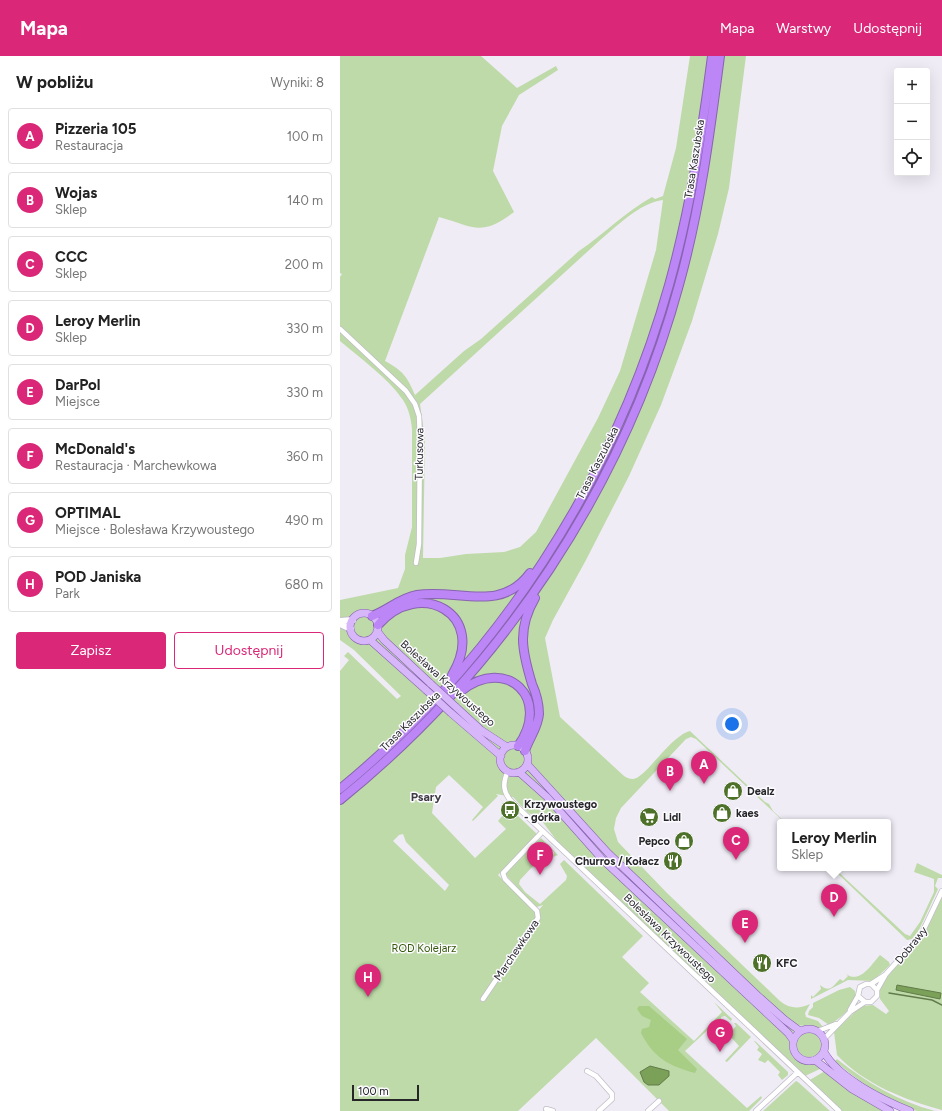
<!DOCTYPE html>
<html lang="pl">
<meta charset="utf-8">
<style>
body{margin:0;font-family:Figtree,sans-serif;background:#f6f6f6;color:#222}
.controls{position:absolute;right:12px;top:12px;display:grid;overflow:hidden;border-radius:4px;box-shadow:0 4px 16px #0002}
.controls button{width:36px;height:36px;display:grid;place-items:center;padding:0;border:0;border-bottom:1px solid #e0e0e0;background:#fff;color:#222;font:20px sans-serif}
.scale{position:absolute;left:12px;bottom:10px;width:67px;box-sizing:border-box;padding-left:4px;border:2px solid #262528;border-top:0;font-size:11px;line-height:14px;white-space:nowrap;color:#262528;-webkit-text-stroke:3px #fcfbff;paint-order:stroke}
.you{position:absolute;left:392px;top:668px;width:14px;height:14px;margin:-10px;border:3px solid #fff;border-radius:50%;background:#1a73e8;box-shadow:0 0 0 6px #1a73e833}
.badge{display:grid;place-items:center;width:26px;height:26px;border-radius:50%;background:#db2777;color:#fff;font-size:13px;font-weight:700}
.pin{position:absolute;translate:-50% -33px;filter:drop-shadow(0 1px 2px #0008)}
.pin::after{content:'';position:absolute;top:21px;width:14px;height:12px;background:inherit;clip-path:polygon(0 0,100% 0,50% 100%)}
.popup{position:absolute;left:437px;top:763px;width:114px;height:52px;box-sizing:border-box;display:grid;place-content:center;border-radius:4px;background:#fff;filter:drop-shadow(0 1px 3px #0005);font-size:13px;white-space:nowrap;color:#767676}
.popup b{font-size:15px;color:#222}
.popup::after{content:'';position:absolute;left:50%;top:100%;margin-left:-8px;border:8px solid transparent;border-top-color:#fff}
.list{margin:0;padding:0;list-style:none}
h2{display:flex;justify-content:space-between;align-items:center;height:52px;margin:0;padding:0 16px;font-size:17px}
h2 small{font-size:13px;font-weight:400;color:#767676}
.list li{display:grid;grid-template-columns:26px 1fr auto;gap:12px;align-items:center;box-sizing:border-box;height:56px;margin:0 8px 8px;padding:0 8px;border:1px solid #e0e0e0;border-radius:4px}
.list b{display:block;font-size:15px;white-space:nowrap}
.list p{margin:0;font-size:13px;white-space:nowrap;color:#767676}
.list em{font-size:13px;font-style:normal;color:#767676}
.actions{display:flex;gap:8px;padding:12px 16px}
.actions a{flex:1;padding:9px 0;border:1px solid #db2777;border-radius:4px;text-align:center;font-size:14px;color:#db2777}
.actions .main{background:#db2777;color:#fff}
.icon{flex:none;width:22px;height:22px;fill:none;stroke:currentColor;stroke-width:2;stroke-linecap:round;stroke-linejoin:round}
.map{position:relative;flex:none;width:602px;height:1055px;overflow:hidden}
header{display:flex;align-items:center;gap:24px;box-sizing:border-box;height:56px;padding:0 20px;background:#db2777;color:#fff}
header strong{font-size:19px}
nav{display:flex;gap:22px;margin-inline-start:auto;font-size:14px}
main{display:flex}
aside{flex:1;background:#fff}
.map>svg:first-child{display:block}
</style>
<header>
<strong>Mapa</strong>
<nav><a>Mapa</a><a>Warstwy</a><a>Udostępnij</a></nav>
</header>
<main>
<aside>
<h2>W pobliżu<small>Wyniki: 8</small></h2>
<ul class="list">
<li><span class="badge">A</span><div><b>Pizzeria 105</b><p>Restauracja</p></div><em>100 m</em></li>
<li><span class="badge">B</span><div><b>Wojas</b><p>Sklep</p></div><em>140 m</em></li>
<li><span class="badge">C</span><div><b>CCC</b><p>Sklep</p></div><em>200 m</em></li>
<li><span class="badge">D</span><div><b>Leroy Merlin</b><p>Sklep</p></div><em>330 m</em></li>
<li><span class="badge">E</span><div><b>DarPol</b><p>Miejsce</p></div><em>330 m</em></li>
<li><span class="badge">F</span><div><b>McDonald's</b><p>Restauracja · Marchewkowa</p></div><em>360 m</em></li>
<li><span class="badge">G</span><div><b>OPTIMAL</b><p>Miejsce · Bolesława Krzywoustego</p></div><em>490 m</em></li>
<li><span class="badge">H</span><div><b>POD Janiska</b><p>Park</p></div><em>680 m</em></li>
</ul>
<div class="actions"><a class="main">Zapisz</a><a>Udostępnij</a></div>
</aside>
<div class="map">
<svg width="602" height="1055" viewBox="0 0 602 1055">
<rect width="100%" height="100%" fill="#f0ecf6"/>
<path fill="#bedaa8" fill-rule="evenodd" d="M0,0H141L177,32L216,10L218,14L179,39L162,70L153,115L174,156C140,182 133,170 99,161L45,305C63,315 67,320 75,339L124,295L141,283L239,195C264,178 285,156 312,141L315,143L323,140L336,92L350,0H406L389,132L378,178L352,265L321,349L289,420L246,504L213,564L205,582L220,661L284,720C286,721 289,723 293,723C306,722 330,680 350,675L425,746L429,748L433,755L445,766H444L356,683L351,681L346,683L281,752L276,762L274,773L278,786L327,837L440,945C450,953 459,953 470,948L465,957L466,961L478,965L484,972L456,969L419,937L210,738L266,799L454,975L452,977L205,743L260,805L447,979C450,985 449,992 451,998C458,1011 472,1005 482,1012L465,1020L216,786L217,785L202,765L187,756L173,741L156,738L158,740L133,765L132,764L143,751L109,719L96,731L92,757L135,802L166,773L158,765L169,752L159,742L197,778L158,819L196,857V862L140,944L143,946L198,865V855L203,849L197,851L193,849L165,818L201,782L218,799L213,801L214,796L209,793L180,824L179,828L185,836L200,848L226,824L227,820L220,808L224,804L303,880L282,901L309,927L300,936L354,985L382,956L374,946L392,963L391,965L385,960L381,961L382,972L378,974L373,969L345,995L407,1052L421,1040L422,1042L409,1055H329L256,982L178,1055H0V615L9,604L4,600L8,596L57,643L61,640L14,594L0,584V544L58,532L65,513V499L72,471V373C71,363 69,353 63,344C47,321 21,303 0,285V221L2,218L0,217ZM323,144L316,194L280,315L258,362L196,476L180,491L164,496L126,498L100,502H83L85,383L80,348L258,186C276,171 299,147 323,144ZM63,778L66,786L109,829L105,835L53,785L59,779Z
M577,807L602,819V822H598L595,830L598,833L579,874L572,883L567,884L492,812H494L565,878L570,880L580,866L594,836V823L574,816Z
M602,841V1054C565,1044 524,1028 497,999L494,976L521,950L533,949L546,958L549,955L540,943L539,933L547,921L583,880Z
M540,899L549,906L550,909L533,925L508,924L471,943V939L473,941L481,933L480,929C490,937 492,931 500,923L503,925L508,920L506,918C520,928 531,909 540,899Z
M510,931L515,935C518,950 500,962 489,969L479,962L468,959L469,955L473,951V947L499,934Z
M394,967H396L411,981L387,1006L385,1005L399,990L390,980L392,978L391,976L396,970Z
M457 989a12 12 0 1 1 24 0a12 12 0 1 1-24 0Z
M414,985H415L448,1016V1019L442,1024L438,1019L440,1016L428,1004L425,1007L418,1004L422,998L417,994L419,991Z
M497,1003C527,1027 558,1045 595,1055C589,1055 582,1055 577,1055C550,1048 516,1023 495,1005Z
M485,1015L516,1039L544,1055H502L468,1025Z
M456,1025L458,1026L490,1055H423Z"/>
<path fill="#a7ce84" d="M299,950H309L347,983L338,994L357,1013L355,1017C329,1010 314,1002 301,977L302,973L309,971L311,964L302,960L297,953Z"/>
<path fill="#7ba058" stroke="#627b4a" d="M557,929L601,937L600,943L556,934Z
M310,1010L329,1015V1020L319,1029H308L304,1026L300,1016Z"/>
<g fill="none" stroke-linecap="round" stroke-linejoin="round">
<path stroke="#627b4a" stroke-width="1.5" d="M549,937L592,944L602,949"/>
<defs>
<path id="minor" d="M0,273L66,335L75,348L79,360L80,383L79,488L76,507
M168,715C162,728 163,737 173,747L499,1055
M531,928L537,934V940L531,946H525L518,940L520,931L526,928H531L545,919
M537,934L546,918L581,879L602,835
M143,943L198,862L197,855L165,823L163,817L202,776
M510,954L518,940
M478,975L496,968
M484,983L510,956L525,946
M247,1015L256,1020L272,1038V1043L259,1055
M206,1053L213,1055
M308,1055L319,1045
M416,1055L457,1017"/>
<path id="secondary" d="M0,565L13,564
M0,568L11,573"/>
<path id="primary" d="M10 571a14 14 0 1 1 28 0a14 14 0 1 1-28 0Z
M37,575L44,584L91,628
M30,584L86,634
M116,651L141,674L167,691
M111,657L161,700
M160 703a14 14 0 1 1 28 0a14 14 0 1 1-28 0Z
M187,708L268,797L417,939L445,964L460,975
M179,716L207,741L262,803L448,977L453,984
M453 989a16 16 0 1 1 32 0a16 16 0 1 1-32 0Z
M484,996C498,1022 543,1044 570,1055
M475,1004L512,1033L550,1055"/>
<path id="motorway" d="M32,560C48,554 60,542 77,539C117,532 160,558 190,517
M38,569C79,521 149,558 112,619
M121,635C167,599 212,643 178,690
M185,695C189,682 198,672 199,658C199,647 196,637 192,628C182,595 177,573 195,542
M0,733C157,604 274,425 329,229C350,154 362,77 372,0
M0,744C162,613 284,431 339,229C360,154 370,77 380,0"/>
</defs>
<use href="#minor" stroke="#c1bdc7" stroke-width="6"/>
<use href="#secondary" stroke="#c1bdc7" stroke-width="8"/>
<use href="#primary" stroke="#8864af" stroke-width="8"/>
<use href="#motorway" stroke="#8864af" stroke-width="10"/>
<use href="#minor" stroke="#fff" stroke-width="4.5"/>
<use href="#secondary" stroke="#fff" stroke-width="6"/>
<use href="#primary" stroke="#d7b6fa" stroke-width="7"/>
<use href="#motorway" stroke="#bc86f7" stroke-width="8"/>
<defs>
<path id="primary-bridge" d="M91,628L116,651
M86,634L111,657"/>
</defs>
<use href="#primary-bridge" stroke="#8864af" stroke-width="8" stroke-linecap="butt"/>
<use href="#primary-bridge" stroke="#d7b6fa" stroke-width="7"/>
</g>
<defs>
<symbol id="shop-disc" viewBox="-11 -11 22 22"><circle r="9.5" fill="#4e7129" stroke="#fcfbff"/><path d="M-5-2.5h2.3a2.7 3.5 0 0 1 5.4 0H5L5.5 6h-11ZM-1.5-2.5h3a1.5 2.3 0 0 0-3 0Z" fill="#fff"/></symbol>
<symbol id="bus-disc" viewBox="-11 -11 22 22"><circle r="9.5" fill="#4e7129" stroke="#fcfbff"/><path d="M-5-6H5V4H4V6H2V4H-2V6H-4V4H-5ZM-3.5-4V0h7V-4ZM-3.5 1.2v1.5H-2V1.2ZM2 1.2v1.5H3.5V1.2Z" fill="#fff"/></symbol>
<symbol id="supermarket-disc" viewBox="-11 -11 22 22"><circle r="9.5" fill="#4e7129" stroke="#fcfbff"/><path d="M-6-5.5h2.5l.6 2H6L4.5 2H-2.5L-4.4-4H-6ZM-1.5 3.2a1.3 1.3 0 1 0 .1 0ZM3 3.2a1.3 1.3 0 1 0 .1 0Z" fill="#fff"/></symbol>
<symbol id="restaurant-disc" viewBox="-11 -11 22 22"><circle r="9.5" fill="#4e7129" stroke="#fcfbff"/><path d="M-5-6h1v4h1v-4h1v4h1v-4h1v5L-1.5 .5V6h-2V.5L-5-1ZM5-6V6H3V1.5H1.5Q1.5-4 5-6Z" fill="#fff"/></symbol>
</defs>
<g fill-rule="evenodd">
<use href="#shop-disc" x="382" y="724" width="22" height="22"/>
<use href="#bus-disc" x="159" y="743" width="22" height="22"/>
<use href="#shop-disc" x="371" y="746" width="22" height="22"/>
<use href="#supermarket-disc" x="298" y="750" width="22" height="22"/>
<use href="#shop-disc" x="333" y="774" width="22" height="22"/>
<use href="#restaurant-disc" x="322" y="794" width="22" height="22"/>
<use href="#restaurant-disc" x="411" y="896" width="22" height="22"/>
</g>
<g text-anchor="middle" stroke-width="3" stroke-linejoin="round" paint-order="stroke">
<g font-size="11" fill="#262528" stroke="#fcfbff">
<text transform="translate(354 103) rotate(-81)" y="4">Trasa Kaszubska</text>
<text transform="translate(79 398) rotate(-89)" y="4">Turkusowa</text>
<text transform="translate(257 407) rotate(-63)" y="4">Trasa Kaszubska</text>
<text transform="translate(108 627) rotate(42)" y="4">Bolesława Krzywoustego</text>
<text transform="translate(70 665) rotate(-45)" y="4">Trasa Kaszubska</text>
<text transform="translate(330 882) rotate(44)" y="4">Bolesława Krzywoustego</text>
<text transform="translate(571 889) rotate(-51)" y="4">Dobrawy</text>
<text transform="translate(176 894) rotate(-56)" y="4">Marchewkowa</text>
</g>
<g font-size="11" font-weight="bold" fill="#262528" stroke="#fcfbff" text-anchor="start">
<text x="407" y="739">Dealz</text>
<text x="184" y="752">Krzywoustego<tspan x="184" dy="13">- górka</tspan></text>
<text x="396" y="761">kaes</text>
<text x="323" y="765">Lidl</text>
<text x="330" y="789" text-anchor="end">Pepco</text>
<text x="319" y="809" text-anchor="end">Churros / Kołacz</text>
<text x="436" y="911">KFC</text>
</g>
<g font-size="11" fill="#375909" stroke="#fcfbff">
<text x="84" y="896">ROD Kolejarz</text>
</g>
<g font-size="12" font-weight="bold" fill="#3e3b43" stroke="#fcfbff">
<text x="86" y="745">Psary</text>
</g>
</g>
</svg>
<div class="controls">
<button>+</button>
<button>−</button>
<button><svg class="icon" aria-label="locate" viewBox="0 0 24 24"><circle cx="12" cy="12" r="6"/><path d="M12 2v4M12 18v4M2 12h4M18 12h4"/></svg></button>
</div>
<div class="scale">100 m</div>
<div class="you"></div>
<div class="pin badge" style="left:364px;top:728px">A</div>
<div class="pin badge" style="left:330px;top:735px">B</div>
<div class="pin badge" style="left:396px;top:804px">C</div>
<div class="pin badge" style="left:494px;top:861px">D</div>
<div class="popup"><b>Leroy Merlin</b>Sklep</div>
<div class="pin badge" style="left:405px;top:887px">E</div>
<div class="pin badge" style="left:200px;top:819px">F</div>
<div class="pin badge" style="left:380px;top:996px">G</div>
<div class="pin badge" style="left:28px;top:941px">H</div>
</div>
</main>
